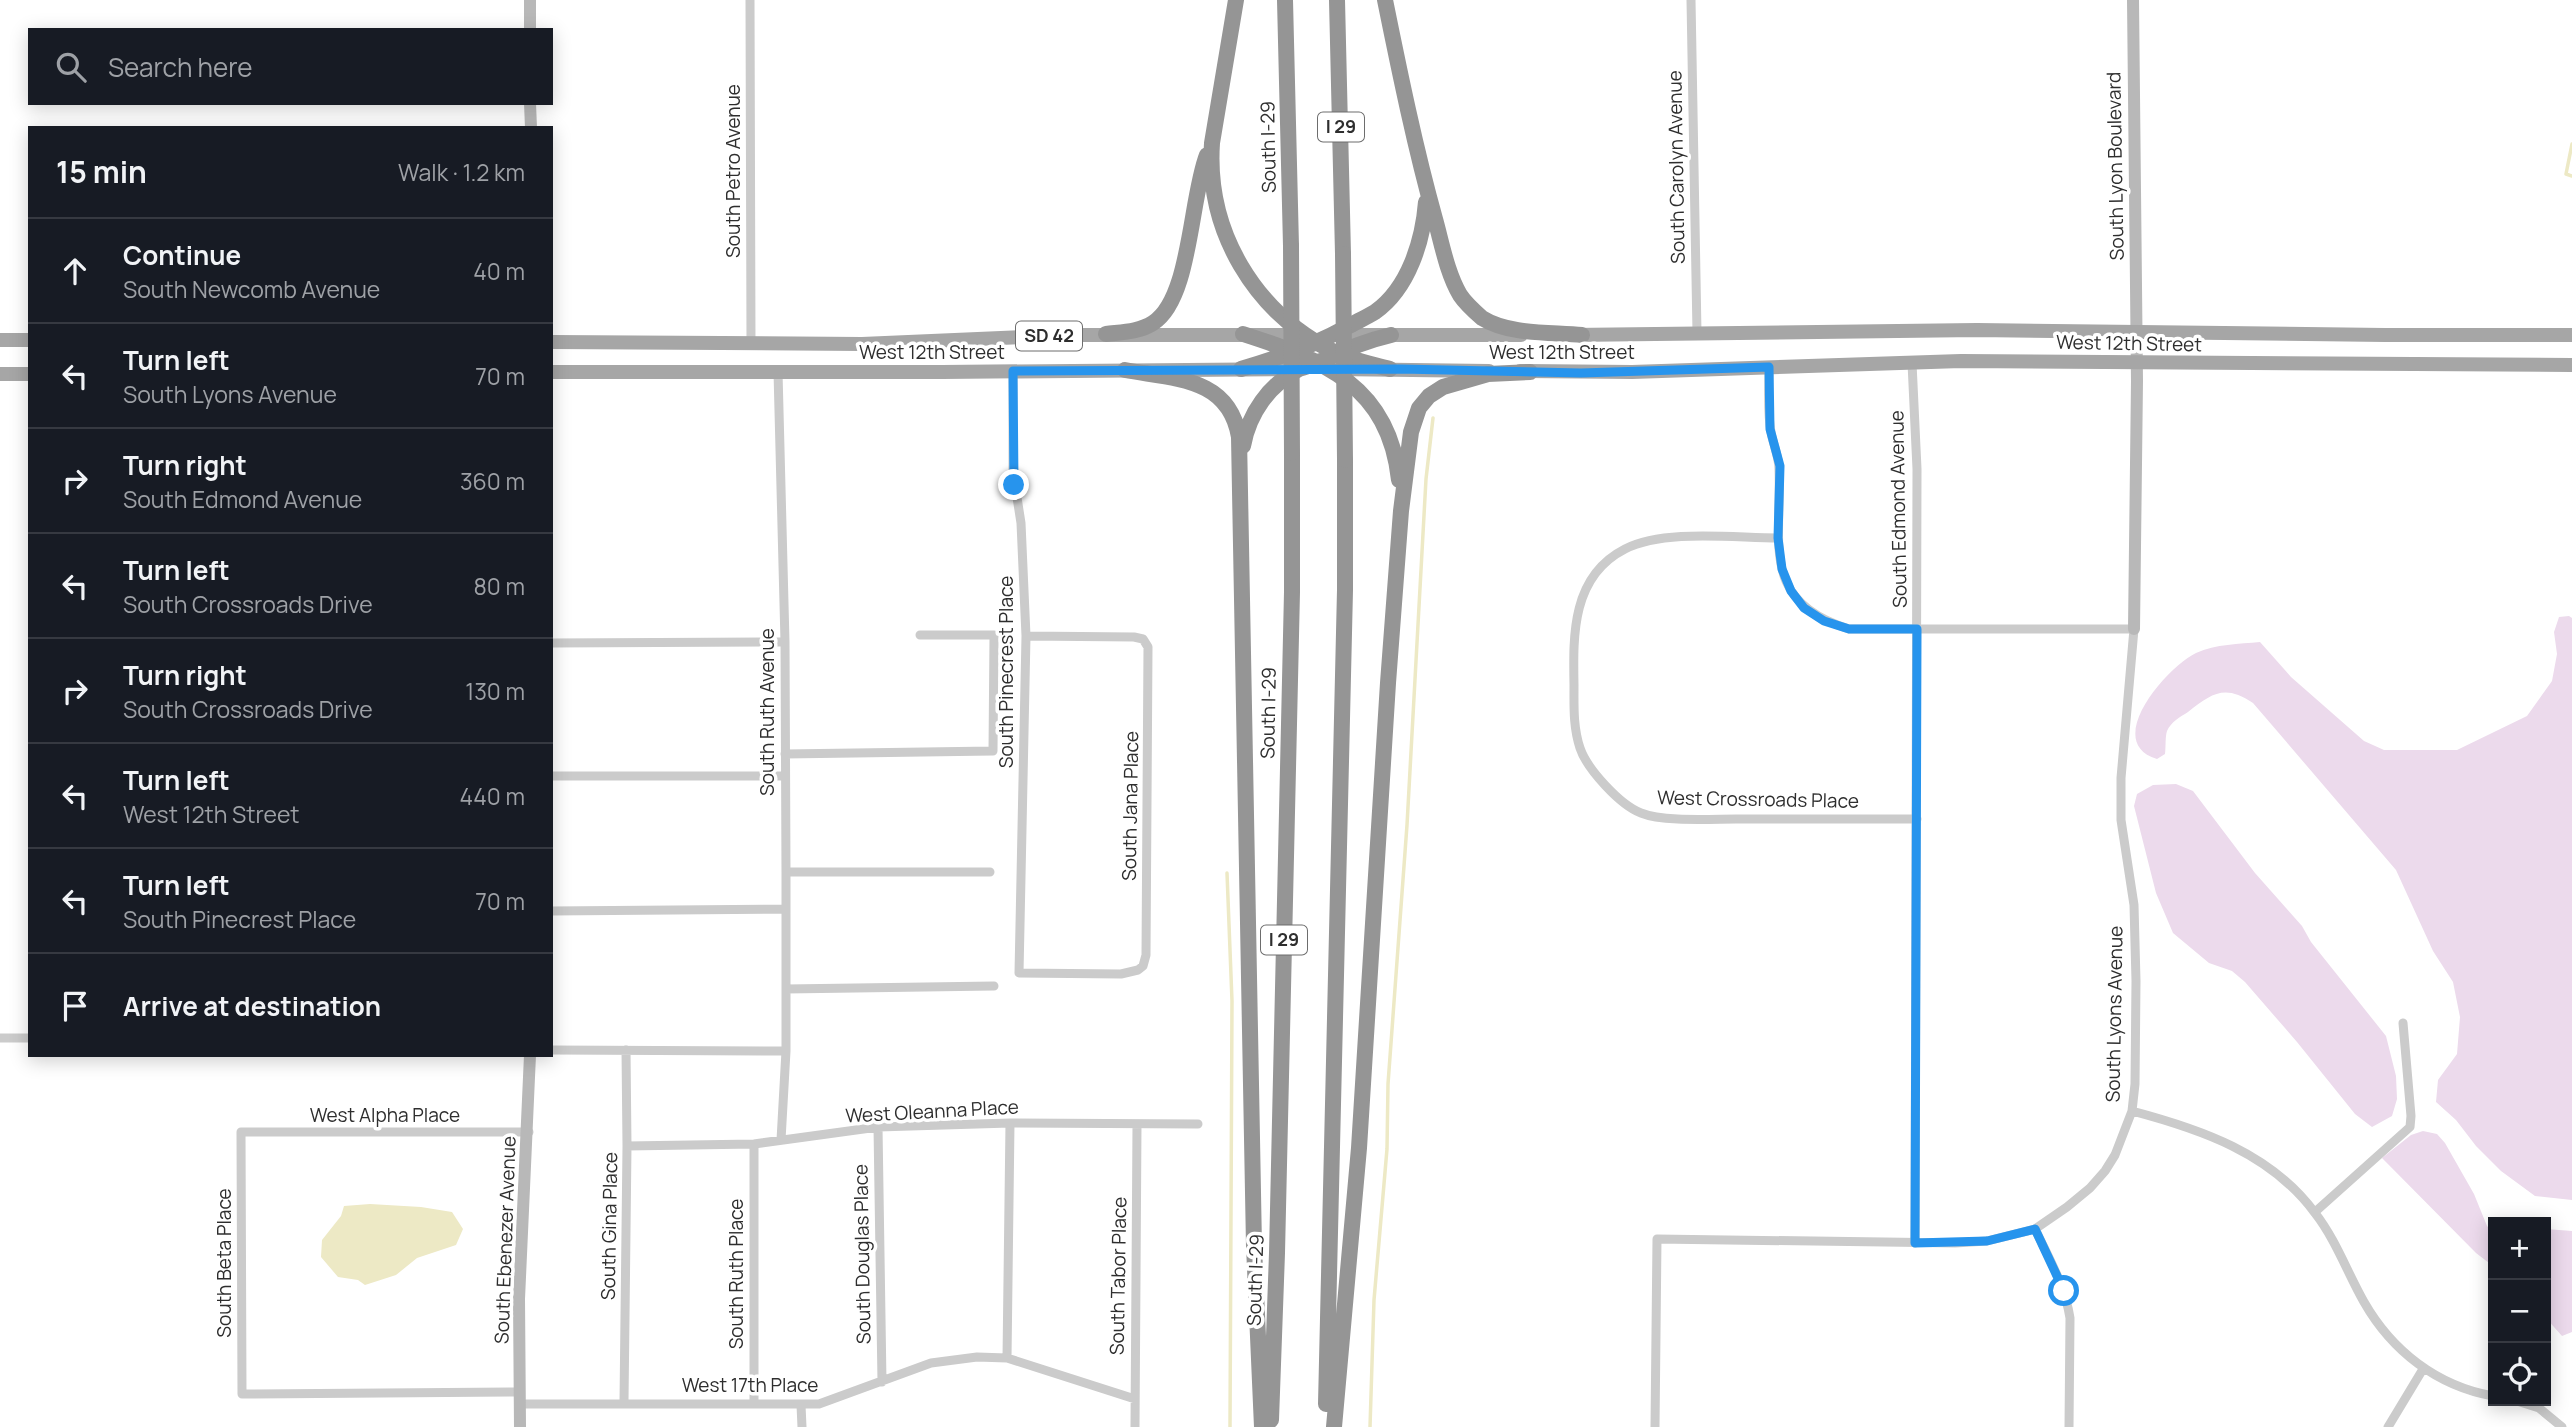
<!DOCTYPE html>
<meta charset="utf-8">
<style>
body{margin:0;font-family:Manrope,sans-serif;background:#242831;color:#f1f3f6}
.controls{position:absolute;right:21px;bottom:21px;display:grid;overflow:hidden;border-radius:0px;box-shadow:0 4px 18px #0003}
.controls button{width:63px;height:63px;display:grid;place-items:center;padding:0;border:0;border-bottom:2px solid #363941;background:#171b24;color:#f1f3f6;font:35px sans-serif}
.stop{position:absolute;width:21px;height:21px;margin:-16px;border:5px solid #2794ed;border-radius:50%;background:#fff}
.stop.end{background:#2794ed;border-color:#fff;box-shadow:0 2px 7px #0008}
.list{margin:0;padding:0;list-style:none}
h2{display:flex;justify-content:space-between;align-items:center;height:91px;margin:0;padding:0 28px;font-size:30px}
h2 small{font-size:23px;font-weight:400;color:#9ea1a6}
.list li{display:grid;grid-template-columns:46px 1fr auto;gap:21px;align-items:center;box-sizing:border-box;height:105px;padding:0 28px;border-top:2px solid #363941}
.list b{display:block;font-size:26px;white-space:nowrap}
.list p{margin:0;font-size:23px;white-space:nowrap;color:#9ea1a6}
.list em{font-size:23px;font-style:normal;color:#9ea1a6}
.icon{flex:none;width:38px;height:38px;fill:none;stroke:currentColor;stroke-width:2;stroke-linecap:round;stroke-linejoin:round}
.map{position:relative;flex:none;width:2572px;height:1427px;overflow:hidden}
.search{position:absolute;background:#171b24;box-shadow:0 4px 18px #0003;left:28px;top:28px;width:525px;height:77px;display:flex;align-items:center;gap:18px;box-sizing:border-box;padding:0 24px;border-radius:0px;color:#9ea1a6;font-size:26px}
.panel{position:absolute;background:#171b24;box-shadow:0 4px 18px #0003;left:28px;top:126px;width:525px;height:931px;border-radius:0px}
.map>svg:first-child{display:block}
</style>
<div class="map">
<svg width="2572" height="1427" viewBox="0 0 2572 1427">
<rect width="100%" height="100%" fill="#fff"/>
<path fill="#ecdaec" d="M2569,616L2572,618V1200L2535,1196L2501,1171L2476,1146L2456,1120L2436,1102L2438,1080L2457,1054L2460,1017L2453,982L2433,951L2396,870L2253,703C2225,684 2212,693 2188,712C2180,717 2171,722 2167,731C2165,737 2166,747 2165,754L2157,759C2101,742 2168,666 2196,653C2216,644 2239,644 2260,642L2291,677L2364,741L2384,750H2457L2527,716L2552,681L2557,654L2554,632L2559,617Z
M2176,784L2193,791L2255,873L2302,926L2311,942L2386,1036L2396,1076L2397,1099L2392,1116L2372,1127L2355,1114L2297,1042L2245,982L2232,971L2209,963L2173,933L2156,893L2134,806L2137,794L2153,785Z
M2423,1131L2437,1134L2445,1143L2474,1194L2487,1226L2493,1232V1266L2476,1253L2382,1158L2411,1135Z
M2546,1229L2572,1231V1332L2562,1336L2546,1318Z"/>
<path fill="#ede9c5" d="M370,1204L421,1207L452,1212L463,1229L456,1245L417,1258L396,1275L365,1285L358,1280L338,1277L321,1257L322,1240L341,1216L344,1206Z"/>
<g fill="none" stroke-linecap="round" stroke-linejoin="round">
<path stroke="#ede9c5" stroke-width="3.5" d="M2572,144L2566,174L2572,176
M1227,873L1232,1001L1230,1427
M1370,1427L1374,1300L1387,1149L1388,1084L1407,825L1426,479L1433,418"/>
<path stroke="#cbcbcb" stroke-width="9" d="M750,0L751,343
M1691,0L1697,333
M1912,363L1917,469L1915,1243
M1013,371V472L1021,523L1026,636L1019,973L1121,974L1138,970L1143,966L1146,955L1148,647L1143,639L1134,637L1026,636
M778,372L785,642L786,872V1051L781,1140
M1778,538C1733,538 1665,529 1625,549C1572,576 1573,634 1574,685C1574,706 1573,727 1580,748C1587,769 1620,805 1641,813C1663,822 1711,819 1736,819C1796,819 1857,819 1917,819
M551,643L785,642
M785,754L993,751L994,635H920
M551,776H784
M786,872H990
M551,911L785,909
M786,989L994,986
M0,1038H30
M551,1050L786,1051
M2132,1111C2200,1129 2271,1153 2315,1213C2336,1240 2347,1272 2364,1302C2392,1351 2437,1386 2493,1396
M878,1127L882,1382
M754,1144V1404
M627,1146L754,1144L878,1127L1010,1123L1198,1124
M2315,1212L2410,1127L2411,1116L2403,1023
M2035,1229C2049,1258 2065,1286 2070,1318L2069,1427
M1007,1358L1010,1123
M520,1392L242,1394L241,1132H529
M2517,1401L2539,1408L2562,1427
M624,1402L627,1146L626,1050
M520,1404H819L931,1363L977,1357L1007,1358L1135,1399
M801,1405L802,1427
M1135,1427L1137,1125
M1655,1427L1657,1239L1955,1243L1987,1241L2035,1229L2067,1207L2090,1188L2105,1171L2115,1155L2132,1111L2135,1084L2136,981L2134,905L2121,820V778L2134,629H1849C1759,601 1782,543 1779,469C1779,457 1773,444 1771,432C1767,411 1769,388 1769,367
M2388,1427L2423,1369"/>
<path stroke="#b8b8b8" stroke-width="12" d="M530,0V30
M2133,0L2137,381L2134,629
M530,103L531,128
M520,1427L519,1299L530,1055"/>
<path stroke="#a6a6a6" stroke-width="14" d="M1334,335H1521
M1572,335L1977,330L2385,335H2572
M0,340H30
M551,342L862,344L1069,335H1300
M1335,369L1489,371
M1520,371L1632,372L1961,361L2572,365
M551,372H942L1300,369
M0,374H30"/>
<path stroke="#959595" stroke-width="16" d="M1236,0L1212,143C1206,231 1254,312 1334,352C1351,360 1372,364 1390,369
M1285,0L1291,246
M1337,0L1343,254
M1385,0C1400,74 1415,147 1435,219C1442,244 1447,273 1460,295C1466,304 1474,311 1482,318C1509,335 1551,332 1582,335
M1106,334C1122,332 1139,332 1153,323C1191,299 1190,198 1207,155
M1243,334C1324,360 1389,386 1399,480
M1241,369C1279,358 1313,346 1347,327C1356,322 1367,317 1375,312C1409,288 1423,240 1426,202
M1125,370C1174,379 1229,377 1239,437L1254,1246L1262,1427
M1243,446C1249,413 1269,385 1299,369C1306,366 1313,365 1319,362C1343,350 1365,341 1391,335
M1326,1404L1345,590V460
M1271,1420L1277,1253L1292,592V453
M1334,1427L1359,1148L1388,683L1401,511L1411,432L1419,408L1429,396L1443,387L1488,374L1530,372"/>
<path stroke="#959595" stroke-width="16" d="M1291,246L1292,453
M1343,254L1345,460"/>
</g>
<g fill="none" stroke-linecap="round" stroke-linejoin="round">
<path stroke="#2794ed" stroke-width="9" d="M1014,485L1013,371L1401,369L1581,373L1769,367L1770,429L1780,466L1778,538L1782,569L1791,591L1804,608L1824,621L1849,629H1917L1915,1243L1987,1241L2035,1229L2064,1291"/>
</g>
<g text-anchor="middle" stroke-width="7" stroke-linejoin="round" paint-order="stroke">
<g fill="#fff" stroke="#6d6d6d" stroke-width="2">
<rect x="1318" y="112.5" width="46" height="29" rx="5"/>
<rect x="1016" y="321.5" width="66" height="29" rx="5"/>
<rect x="1261" y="925.5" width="46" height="29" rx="5"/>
</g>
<g font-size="18" font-weight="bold" fill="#2e2e2e">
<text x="1341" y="133">I 29</text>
<text x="1049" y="342">SD 42</text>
<text x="1284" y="946">I 29</text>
</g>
<g font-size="19" fill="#2e2e2e" stroke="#fff">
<text transform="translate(1268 147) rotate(-91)" y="7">South I-29</text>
<text transform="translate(2115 166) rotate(-91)" y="7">South Lyon Boulevard</text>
<text transform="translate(1676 167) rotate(-91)" y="7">South Carolyn Avenue</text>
<text transform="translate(733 171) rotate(-90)" y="7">South Petro Avenue</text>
<text transform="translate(2129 343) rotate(1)" y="7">West 12th Street</text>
<text x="932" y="359">West 12th Street</text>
<text x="1562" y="359">West 12th Street</text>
<text transform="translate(1898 509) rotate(-91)" y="7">South Edmond Avenue</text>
<text transform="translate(1006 672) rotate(-90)" y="7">South Pinecrest Place</text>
<text transform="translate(767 712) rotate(-90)" y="7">South Ruth Avenue</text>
<text transform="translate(1268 713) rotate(-89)" y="7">South I-29</text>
<text transform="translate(1758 799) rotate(1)" y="7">West Crossroads Place</text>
<text transform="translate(1130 806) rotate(-89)" y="7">South Jana Place</text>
<text transform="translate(2114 1014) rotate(-89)" y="7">South Lyons Avenue</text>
<text transform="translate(932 1111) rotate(-3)" y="7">West Oleanna Place</text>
<text x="385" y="1122">West Alpha Place</text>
<text transform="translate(609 1226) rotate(-89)" y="7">South Gina Place</text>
<text transform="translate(505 1240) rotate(-88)" y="7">South Ebenezer Avenue</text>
<text transform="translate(862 1254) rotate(-91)" y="7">South Douglas Place</text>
<text transform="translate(224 1263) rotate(-90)" y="7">South Beta Place</text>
<text transform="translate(736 1274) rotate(-90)" y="7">South Ruth Place</text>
<text transform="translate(1118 1276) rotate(-89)" y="7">South Tabor Place</text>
<text transform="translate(1255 1280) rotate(-88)" y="7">South I-29</text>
<text x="750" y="1392">West 17th Place</text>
</g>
</g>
</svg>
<div class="controls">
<button>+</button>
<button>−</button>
<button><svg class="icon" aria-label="locate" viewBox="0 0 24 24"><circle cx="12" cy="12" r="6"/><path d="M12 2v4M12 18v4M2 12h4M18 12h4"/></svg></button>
</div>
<div class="stop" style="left:2064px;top:1291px"></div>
<div class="stop end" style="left:1014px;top:485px"></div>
<div class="search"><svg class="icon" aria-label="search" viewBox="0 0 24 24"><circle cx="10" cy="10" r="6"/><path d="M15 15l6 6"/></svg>Search here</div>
<section class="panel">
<h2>15 min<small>Walk · 1.2 km</small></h2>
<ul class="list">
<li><svg class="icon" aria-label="ahead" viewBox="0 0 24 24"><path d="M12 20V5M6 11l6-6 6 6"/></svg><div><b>Continue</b><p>South Newcomb Avenue</p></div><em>40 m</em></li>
<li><svg class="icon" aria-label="left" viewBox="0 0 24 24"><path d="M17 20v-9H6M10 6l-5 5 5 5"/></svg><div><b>Turn left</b><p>South Lyons Avenue</p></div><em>70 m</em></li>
<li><svg class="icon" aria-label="right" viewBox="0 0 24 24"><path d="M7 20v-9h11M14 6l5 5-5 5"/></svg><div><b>Turn right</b><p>South Edmond Avenue</p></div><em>360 m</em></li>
<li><svg class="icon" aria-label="left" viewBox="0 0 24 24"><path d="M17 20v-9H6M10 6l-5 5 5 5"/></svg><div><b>Turn left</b><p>South Crossroads Drive</p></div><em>80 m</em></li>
<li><svg class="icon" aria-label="right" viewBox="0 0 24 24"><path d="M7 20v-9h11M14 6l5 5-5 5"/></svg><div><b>Turn right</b><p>South Crossroads Drive</p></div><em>130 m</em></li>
<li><svg class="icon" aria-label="left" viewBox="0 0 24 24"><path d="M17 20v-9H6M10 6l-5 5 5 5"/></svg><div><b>Turn left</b><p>West 12th Street</p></div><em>440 m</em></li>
<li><svg class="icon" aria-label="left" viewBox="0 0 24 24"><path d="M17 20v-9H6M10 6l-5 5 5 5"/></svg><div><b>Turn left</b><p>South Pinecrest Place</p></div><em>70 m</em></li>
<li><svg class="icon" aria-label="arrive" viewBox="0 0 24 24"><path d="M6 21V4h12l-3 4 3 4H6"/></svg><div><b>Arrive at destination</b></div></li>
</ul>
</section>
</div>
